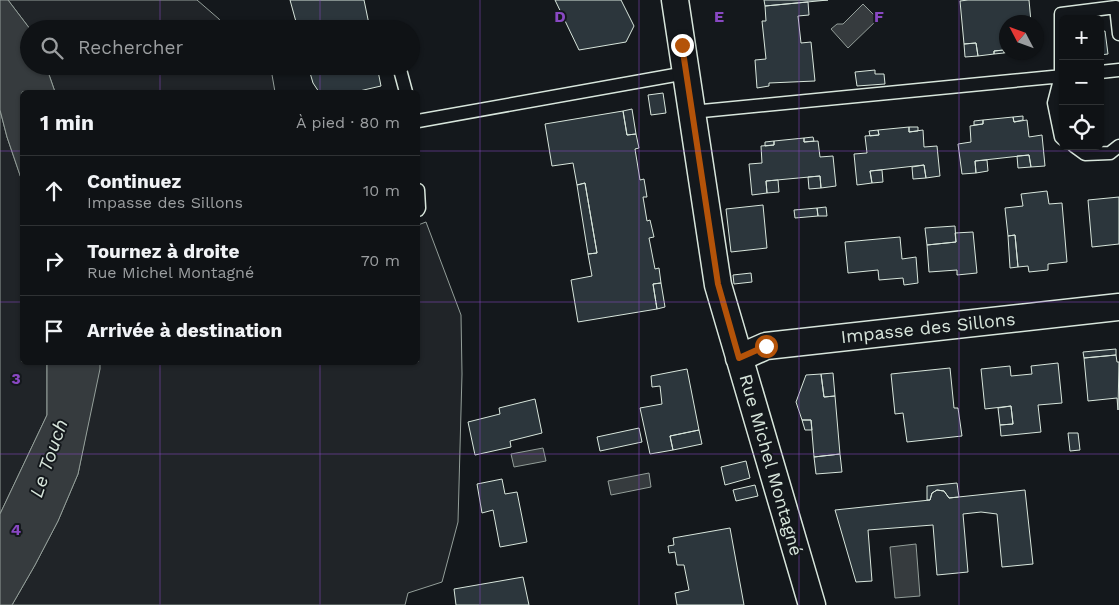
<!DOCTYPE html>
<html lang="fr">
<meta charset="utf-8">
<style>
body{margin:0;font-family:"Work Sans",sans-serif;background:#1d2022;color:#f1f3f6}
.controls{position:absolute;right:15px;top:15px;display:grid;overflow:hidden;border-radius:8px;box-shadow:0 1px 4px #0004}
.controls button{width:45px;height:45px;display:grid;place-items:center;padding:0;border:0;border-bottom:1px solid #2f3234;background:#0f1215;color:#f1f3f6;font:25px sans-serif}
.compass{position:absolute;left:999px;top:15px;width:45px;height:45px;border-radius:50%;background:#0f1215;box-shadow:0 1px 4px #0004;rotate:311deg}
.stop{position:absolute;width:15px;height:15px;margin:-11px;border:4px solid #b45309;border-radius:50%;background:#fff}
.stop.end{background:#b45309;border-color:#fff;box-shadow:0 1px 5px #0008}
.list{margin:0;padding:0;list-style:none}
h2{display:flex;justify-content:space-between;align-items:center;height:65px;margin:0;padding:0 20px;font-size:21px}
h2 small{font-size:16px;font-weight:400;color:#9b9ea0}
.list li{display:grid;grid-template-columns:32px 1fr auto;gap:15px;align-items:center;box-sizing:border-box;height:70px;padding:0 20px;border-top:1px solid #2f3234}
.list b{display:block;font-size:19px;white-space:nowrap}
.list p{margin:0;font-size:16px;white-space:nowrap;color:#9b9ea0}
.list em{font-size:16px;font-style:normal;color:#9b9ea0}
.icon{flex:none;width:28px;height:28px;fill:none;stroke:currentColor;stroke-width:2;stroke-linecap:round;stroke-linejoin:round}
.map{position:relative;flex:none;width:1119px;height:605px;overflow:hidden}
.search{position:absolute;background:#0f1215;box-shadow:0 1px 4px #0004;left:20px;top:20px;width:400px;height:55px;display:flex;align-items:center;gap:12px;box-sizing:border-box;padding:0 18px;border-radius:28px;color:#9b9ea0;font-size:19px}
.panel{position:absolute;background:#0f1215;box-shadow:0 1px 4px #0004;left:20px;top:90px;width:400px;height:275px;border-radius:8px}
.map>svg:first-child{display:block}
</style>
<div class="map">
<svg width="1119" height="605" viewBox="0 0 1119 605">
<rect width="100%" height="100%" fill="#14181c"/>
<path fill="#202428" stroke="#939e99" d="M8,0H197L219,19L226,29H30Z
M46,66H266L271,69L275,92H55Z
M0,110L7,137L22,181V362L47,363V415L0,514Z
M426,222L461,315L462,374L458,522L442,582L408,593L405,605H12L35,565L58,521L78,474L100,363L418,362V225Z"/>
<path fill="#363b3e" stroke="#939e99" d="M0,0H8L30,29L29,66H46L55,92H22V181L7,137L0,110Z
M863,4L878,19L848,48L831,29L837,24H843Z
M47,363H100V369L78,474L58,521L35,565L12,605H0V514L47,415Z
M543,448L546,461L514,467L511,454Z
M649,473L651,487L611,495L608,481Z
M916,544L920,596L895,598L890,547Z"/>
<path fill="#2c363c" stroke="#d8e6dc" d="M290,0H364L370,29H298Z
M555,0H621L634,26L626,42L579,50Z
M764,0H828L765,6Z
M968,0H1029L1031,22H1006L1008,52L1004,53V50L994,51V54L978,56L976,43L964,44L960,1Z
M808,2L809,15L798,16L801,43L811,42L815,81L769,83V86L757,88L755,60L766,59L762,21H766L765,6Z
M1105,31L1108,54L1100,55V32Z
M976,43L978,56L965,57L964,44Z
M1004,50V53L994,54V51Z
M308,66H377L381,86L355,92H319L313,83Z
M875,70V74H884L885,84L857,86L855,72Z
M663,93L666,113L651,115L648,95Z
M632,109L636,134L627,135L623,111Z
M623,111L627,135L636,134L639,148L635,149L640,180L644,179L647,197H643L647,221L650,220L654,237L649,238L655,269L659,268L661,283L653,284L657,309L578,322L571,280L592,276L588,254L597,253L593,230L585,183L577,185L573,163L552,166L545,124Z
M1023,116V120L1014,122L1013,117Z
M1013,117L1014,122L1027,120L1029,137L1042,135L1045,166L1031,167L1029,155L975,161L976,173L962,174L958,144L971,142L970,126L983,124V120Z
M983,120V124L974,125V121Z
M909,127V132L923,130L924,147L937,146L940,176L926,178L924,165L870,171L872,183L857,185L854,154L867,153L865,136L879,135L878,130Z
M909,127H918V131L909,132Z
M878,130L879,135L870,136L869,131Z
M813,137L814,141L804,142V138Z
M804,138V142L818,141L820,157L833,156L836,186L821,188L820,176L766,181L767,193L752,195L749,164L762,163L761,146L774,145V141Z
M774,141V145L765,146V142Z
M1029,155L1031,167L1018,168L1017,156Z
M987,160L988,171L976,173L975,161Z
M924,165L926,178L913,179L912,167Z
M882,170L883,182L872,183L870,171Z
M820,176L821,188L809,189L808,177Z
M778,180L779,192L767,193L766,181Z
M585,183L597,253L588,254L577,185Z
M1047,191L1049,204L1062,203L1067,262L1048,264V270L1029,272L1028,266L1018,267L1015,235L1008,236L1005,208L1023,206L1021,194Z
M1119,197V244L1092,247L1088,200Z
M763,205L767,248L731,252L726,209Z
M826,207L827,216H818L817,208Z
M817,208L818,216L795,218L794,210Z
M955,226L956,242L927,245L925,228Z
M973,232L977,273L957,275V270L929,272L927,245L956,242L955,233Z
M1015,235L1018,267L1010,268L1008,236Z
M900,237L902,259L916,257L918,283L904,285L903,278L879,280L878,270L848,273L845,242Z
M751,273L752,282L734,284L733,275Z
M661,283L665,307L657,309L653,284Z
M1116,349V355L1084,358L1083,352Z
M1116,355L1117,362H1119L1118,410L1117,398L1088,401L1084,358Z
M1058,363L1062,403L1038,405L1041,432L1001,436L1000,425L1013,424L1011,406L985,409L981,369L1010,366L1011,376L1032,374L1031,366Z
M950,368L954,408H958L962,436L907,442L903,413L895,414L891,374Z
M687,369L699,430L670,436L673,450L650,454L640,408L662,404L660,386L652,387L651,376Z
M833,373L835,396L824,397L821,374Z
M821,374L824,397L835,396L840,454L814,457L811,420H802L796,402L806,375Z
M535,399L542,433L510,441L511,447L475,455L468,422L500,414L499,408Z
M1011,406L1013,424L1000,425L998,408Z
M802,420H811L812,430H805Z
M639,428L642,442L600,451L597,437Z
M699,430L702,444L673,450L670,436Z
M1068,433H1078L1080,450L1070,451Z
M840,454L842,472L816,474L814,457Z
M746,461L750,478L725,485L721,467Z
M502,479L505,494L517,492L527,542L500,547L493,510L482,513L477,484Z
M957,483L959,497L949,498L944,491L937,490L932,493L930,500H927V486Z
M755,485L758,496L736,501L733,490Z
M937,490L944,491L949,498L1025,490L1033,564L1002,567L997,514L981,512L963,514L968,572L937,575L933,525L868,530L872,581L856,582L835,510L930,500L932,493Z
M730,528L744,605H677L675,593L689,590L684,565H677L675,552L669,553L668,546L674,545L673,538Z
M523,577L529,605H456L454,589Z"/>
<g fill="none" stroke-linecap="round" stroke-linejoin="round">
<defs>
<path id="lane" d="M399,66L406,92
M1100,72L1119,70
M692,112L1063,76
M418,121L686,73
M1063,139L1061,137L1054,103L1061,76V14L1116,7L1119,34
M1074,146L1085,154L1110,153L1119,146
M418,190L419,208L418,210"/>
<path id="street" d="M675,0L718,285L812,605
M739,358L766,346L1119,307"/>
</defs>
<use href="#lane" stroke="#d8e6dc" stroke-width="15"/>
<use href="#street" stroke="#d8e6dc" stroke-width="29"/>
<use href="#lane" stroke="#14181c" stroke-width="12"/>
<use href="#street" stroke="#14181c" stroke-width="26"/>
</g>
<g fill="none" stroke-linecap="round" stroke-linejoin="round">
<path stroke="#b45309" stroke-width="6" d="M682,45L718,284L739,358L766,346"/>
</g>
<path fill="none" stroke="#8948c3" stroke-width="1" stroke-opacity="0.55" d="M160,0V29M320,0V29M480,0V605M639,0V605M799,0V605M959,0V605M160,66V92M320,66V92M0,151H22M418,151H1119M0,302H22M418,302H1119M160,362V605M320,362V605M0,454H1119"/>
<g text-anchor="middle" stroke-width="4" stroke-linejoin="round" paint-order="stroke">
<g font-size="18" fill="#d8e6dc" stroke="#14181c">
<text transform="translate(928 328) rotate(-6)" y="6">Impasse des Sillons</text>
<text transform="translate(771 465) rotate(74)" y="6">Rue Michel Montagné</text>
</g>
<g font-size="19" font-style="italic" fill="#d8e6dc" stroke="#14181c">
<text transform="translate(48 458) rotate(-71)" y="7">Le Touch</text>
</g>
</g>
<g font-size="16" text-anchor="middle" font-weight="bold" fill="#8948c3" stroke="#14181c" stroke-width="4" stroke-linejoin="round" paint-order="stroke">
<text x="560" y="22">D</text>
<text x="719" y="22">E</text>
<text x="879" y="22">F</text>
<text x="16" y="384">3</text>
<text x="16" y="535">4</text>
</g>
</svg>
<div class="controls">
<button>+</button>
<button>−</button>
<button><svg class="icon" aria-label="locate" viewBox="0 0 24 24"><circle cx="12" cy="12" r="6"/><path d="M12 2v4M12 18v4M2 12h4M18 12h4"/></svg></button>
</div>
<svg class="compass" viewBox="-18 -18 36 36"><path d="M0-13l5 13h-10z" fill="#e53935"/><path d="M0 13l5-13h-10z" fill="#9b9ea0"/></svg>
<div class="stop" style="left:766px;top:346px"></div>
<div class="stop end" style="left:682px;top:45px"></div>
<div class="search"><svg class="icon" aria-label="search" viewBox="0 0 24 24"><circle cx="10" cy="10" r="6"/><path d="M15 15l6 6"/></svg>Rechercher</div>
<section class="panel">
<h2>1 min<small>À pied · 80 m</small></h2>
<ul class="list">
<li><svg class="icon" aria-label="ahead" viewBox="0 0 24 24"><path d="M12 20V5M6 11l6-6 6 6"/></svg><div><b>Continuez</b><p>Impasse des Sillons</p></div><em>10 m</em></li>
<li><svg class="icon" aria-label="right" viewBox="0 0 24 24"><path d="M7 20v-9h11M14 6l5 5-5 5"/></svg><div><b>Tournez à droite</b><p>Rue Michel Montagné</p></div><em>70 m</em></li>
<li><svg class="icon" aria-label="arrive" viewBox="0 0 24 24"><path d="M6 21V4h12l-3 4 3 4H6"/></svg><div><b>Arrivée à destination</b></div></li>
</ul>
</section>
</div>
